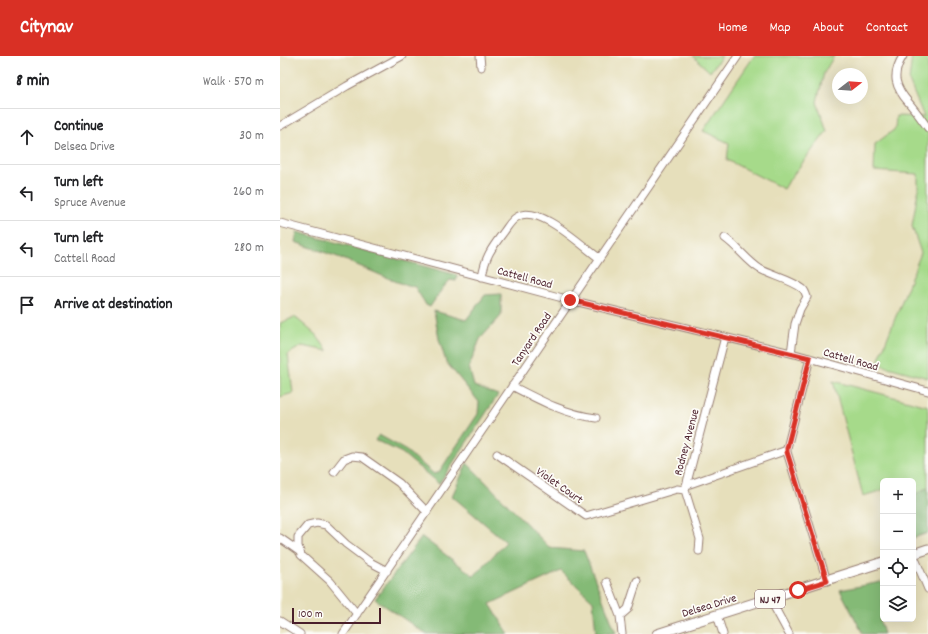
<!DOCTYPE html>
<meta charset="utf-8">
<style>
body{margin:0;font-family:Dekko,sans-serif;background:#f6f6f6;color:#202124}
.controls{position:absolute;right:12px;bottom:12px;display:grid;overflow:hidden;border-radius:6px;box-shadow:0 4px 16px #0002}
.controls button{width:36px;height:36px;display:grid;place-items:center;padding:0;border:0;border-bottom:1px solid #e0e0e0;background:#fff;color:#202124;font:20px sans-serif}
.compass{position:absolute;left:552px;top:12px;width:36px;height:36px;border-radius:50%;background:#fff;box-shadow:0 4px 16px #0002;rotate:73deg}
.scale{position:absolute;left:12px;bottom:10px;width:89px;box-sizing:border-box;padding-left:4px;border:2px solid #4a1f2b;border-top:0;font-size:11px;line-height:14px;white-space:nowrap;color:#4a1f2b;-webkit-text-stroke:3px #fdfcf7;paint-order:stroke}
.stop{position:absolute;width:12px;height:12px;margin:-9px;border:3px solid #d93025;border-radius:50%;background:#fff}
.stop.end{background:#d93025;border-color:#fff;box-shadow:0 1px 4px #0008}
.list{margin:0;padding:0;list-style:none}
h2{display:flex;justify-content:space-between;align-items:center;height:52px;margin:0;padding:0 16px;font-size:17px}
h2 small{font-size:13px;font-weight:400;color:#757577}
.list li{display:grid;grid-template-columns:26px 1fr auto;gap:12px;align-items:center;box-sizing:border-box;height:56px;padding:0 16px;border-top:1px solid #e0e0e0}
.list b{display:block;font-size:15px;white-space:nowrap}
.list p{margin:0;font-size:13px;white-space:nowrap;color:#757577}
.list em{font-size:13px;font-style:normal;color:#757577}
.icon{flex:none;width:22px;height:22px;fill:none;stroke:currentColor;stroke-width:2;stroke-linecap:round;stroke-linejoin:round}
.map{position:relative;flex:none;width:648px;height:578px;overflow:hidden}
header{display:flex;align-items:center;gap:24px;box-sizing:border-box;height:56px;padding:0 20px;background:#d93025;color:#fff}
header strong{font-size:19px}
nav{display:flex;gap:22px;margin-inline-start:auto;font-size:14px}
main{display:flex}
aside{flex:1;background:#fff}
.map>svg:first-child{display:block}
</style>
<header>
<strong>Citynav</strong>
<nav><a>Home</a><a>Map</a><a>About</a><a>Contact</a></nav>
</header>
<main>
<aside>
<h2>8 min<small>Walk · 570 m</small></h2>
<ul class="list">
<li><svg class="icon" aria-label="ahead" viewBox="0 0 24 24"><path d="M12 20V5M6 11l6-6 6 6"/></svg><div><b>Continue</b><p>Delsea Drive</p></div><em>30 m</em></li>
<li><svg class="icon" aria-label="left" viewBox="0 0 24 24"><path d="M17 20v-9H6M10 6l-5 5 5 5"/></svg><div><b>Turn left</b><p>Spruce Avenue</p></div><em>260 m</em></li>
<li><svg class="icon" aria-label="left" viewBox="0 0 24 24"><path d="M17 20v-9H6M10 6l-5 5 5 5"/></svg><div><b>Turn left</b><p>Cattell Road</p></div><em>280 m</em></li>
<li><svg class="icon" aria-label="arrive" viewBox="0 0 24 24"><path d="M6 21V4h12l-3 4 3 4H6"/></svg><div><b>Arrive at destination</b></div></li>
</ul>
</aside>
<div class="map">
<svg width="648" height="578" viewBox="0 0 648 578">
<rect width="100%" height="100%" fill="#fdfcf7"/>
<filter id="ink" filterUnits="userSpaceOnUse"><feTurbulence type="fractalNoise" baseFrequency=".025" numOctaves="2"/><feDisplacementMap in="SourceGraphic" scale="8" xChannelSelector="R" yChannelSelector="G"/><feConvolveMatrix kernelMatrix="1 2 1 2 8 2 1 2 1" color-interpolation-filters="sRGB"/></filter>
<filter id="wash" filterUnits="userSpaceOnUse"><feTurbulence type="fractalNoise" baseFrequency=".012" numOctaves="4" result="noise"/><feDisplacementMap in="SourceGraphic" scale="16" xChannelSelector="R" yChannelSelector="G"/><feGaussianBlur stdDeviation="0.9" result="paint"/><feColorMatrix in="noise" values="0 0 0 0 0 0 0 0 0 0 0 0 0 0 0 0 0 1.4 0 .05"/><feComposite in="paint" operator="in"/></filter>
<g filter="url(#wash)">
<rect width="100%" height="100%" fill="#e6dfbb"/>
<path fill="#a6da8a" stroke="#787c5a" d="M413,0H442L430,16Z
M474,0H554L544,17L537,46L547,75L510,123L504,133L447,104L449,87L423,75Z
M632,0H648V322L597,308L641,197L632,170L638,135V118L594,115L595,88L615,73L616,60L644,61L629,25Z
M15,261L36,279L48,295L22,290L8,298L13,337L0,341V267Z
M553,325L648,350V431L633,440V425H603V434L583,440Z"/>
<path fill="#84ba76" stroke="#676c50" d="M17,176L177,219L176,225L170,224L162,233L150,251L146,249L135,231L117,226L58,201L15,186Z
M221,238V260L200,283L189,311L194,330L218,339L159,428L122,397L95,384L99,379L124,393L154,418L159,416L198,358L199,346L166,306L159,283L154,255L186,264L205,239Z
M187,407L270,492L304,495L336,577L316,578L313,545L281,515L210,548L229,578H146L95,543L142,481L194,520L226,486L172,440Z
M648,431V477L633,482V440Z
M601,526L603,528V559L599,562L604,578H583L560,534Z"/>
</g>
<g filter="url(#ink)">
<g fill="none" stroke-linecap="round" stroke-linejoin="round">
<defs>
<path id="minor" d="M200,0L201,11
M623,0C611,19 615,31 629,47C636,55 642,64 648,72
M0,70L67,30L122,0
M0,167L290,244L515,298L648,335
M445,182C458,191 467,205 480,213C493,220 512,224 523,233C525,235 526,238 527,241L520,253L515,268L511,297
M202,221C205,201 211,193 223,177C227,172 231,164 237,161C258,147 302,190 319,202
M530,302L507,392V396L547,525
M232,330C259,344 285,358 316,362
M217,398L306,460L397,433L405,434
M54,416L64,403L72,400L82,401L119,427L147,456
M407,429L507,394
M0,482L20,496
M419,495L420,483L405,434L445,281
M633,498L648,533
M327,526L340,560
M490,543L509,578
M77,558L50,525L21,499L18,490V481L28,469L37,467L46,469L66,488L90,506L107,515
M437,559L443,578
M0,565L20,578
M63,578L458,0
M342,578L340,560L348,553L357,525"/>
<path id="major" d="M633,498L648,493
M377,578L603,506"/>
</defs>
<use href="#minor" stroke="#987f73" stroke-width="9"/>
<use href="#major" stroke="#987f73" stroke-width="11"/>
<use href="#minor" stroke="#fff" stroke-width="7"/>
<use href="#major" stroke="#fff" stroke-width="9"/>
</g>
</g>
<g fill="none" stroke-linecap="round" stroke-linejoin="round" filter="url(#ink)">
<path stroke="#d93025" stroke-width="5" d="M290,244L530,302L507,392V396L547,525L518,534"/>
</g>
<g text-anchor="middle" stroke-width="3.5" stroke-linejoin="round" paint-order="stroke">
<rect fill="#fdfcf7" stroke="#806168" stroke-width="1" x="475" y="534" width="30" height="18" rx="3"/>
<g font-size="11" font-weight="bold" fill="#4a1f2b">
<text x="490" y="547">NJ 47</text>
</g>
<g font-size="12" fill="#4a1f2b" stroke="#fdfcf7">
<text transform="translate(245 221) rotate(15)" y="4">Cattell Road</text>
<text transform="translate(251 283) rotate(-56)" y="4">Tanyard Road</text>
<text transform="translate(571 303) rotate(16)" y="4">Cattell Road</text>
<text transform="translate(406 386) rotate(-75)" y="4">Rodney Avenue</text>
<text transform="translate(280 429) rotate(35)" y="4">Violet Court</text>
<text transform="translate(429 549) rotate(-17)" y="4">Delsea Drive</text>
</g>
</g>
</svg>
<div class="controls">
<button>+</button>
<button>−</button>
<button><svg class="icon" aria-label="locate" viewBox="0 0 24 24"><circle cx="12" cy="12" r="6"/><path d="M12 2v4M12 18v4M2 12h4M18 12h4"/></svg></button>
<button><svg class="icon" aria-label="layers" viewBox="0 0 24 24"><path d="M12 4l9 5-9 5-9-5zM3 14l9 5 9-5"/></svg></button>
</div>
<svg class="compass" viewBox="-18 -18 36 36"><path d="M0-13l5 13h-10z" fill="#e53935"/><path d="M0 13l5-13h-10z" fill="#757577"/></svg>
<div class="scale">100 m</div>
<div class="stop" style="left:518px;top:534px"></div>
<div class="stop end" style="left:290px;top:244px"></div>
</div>
</main>
